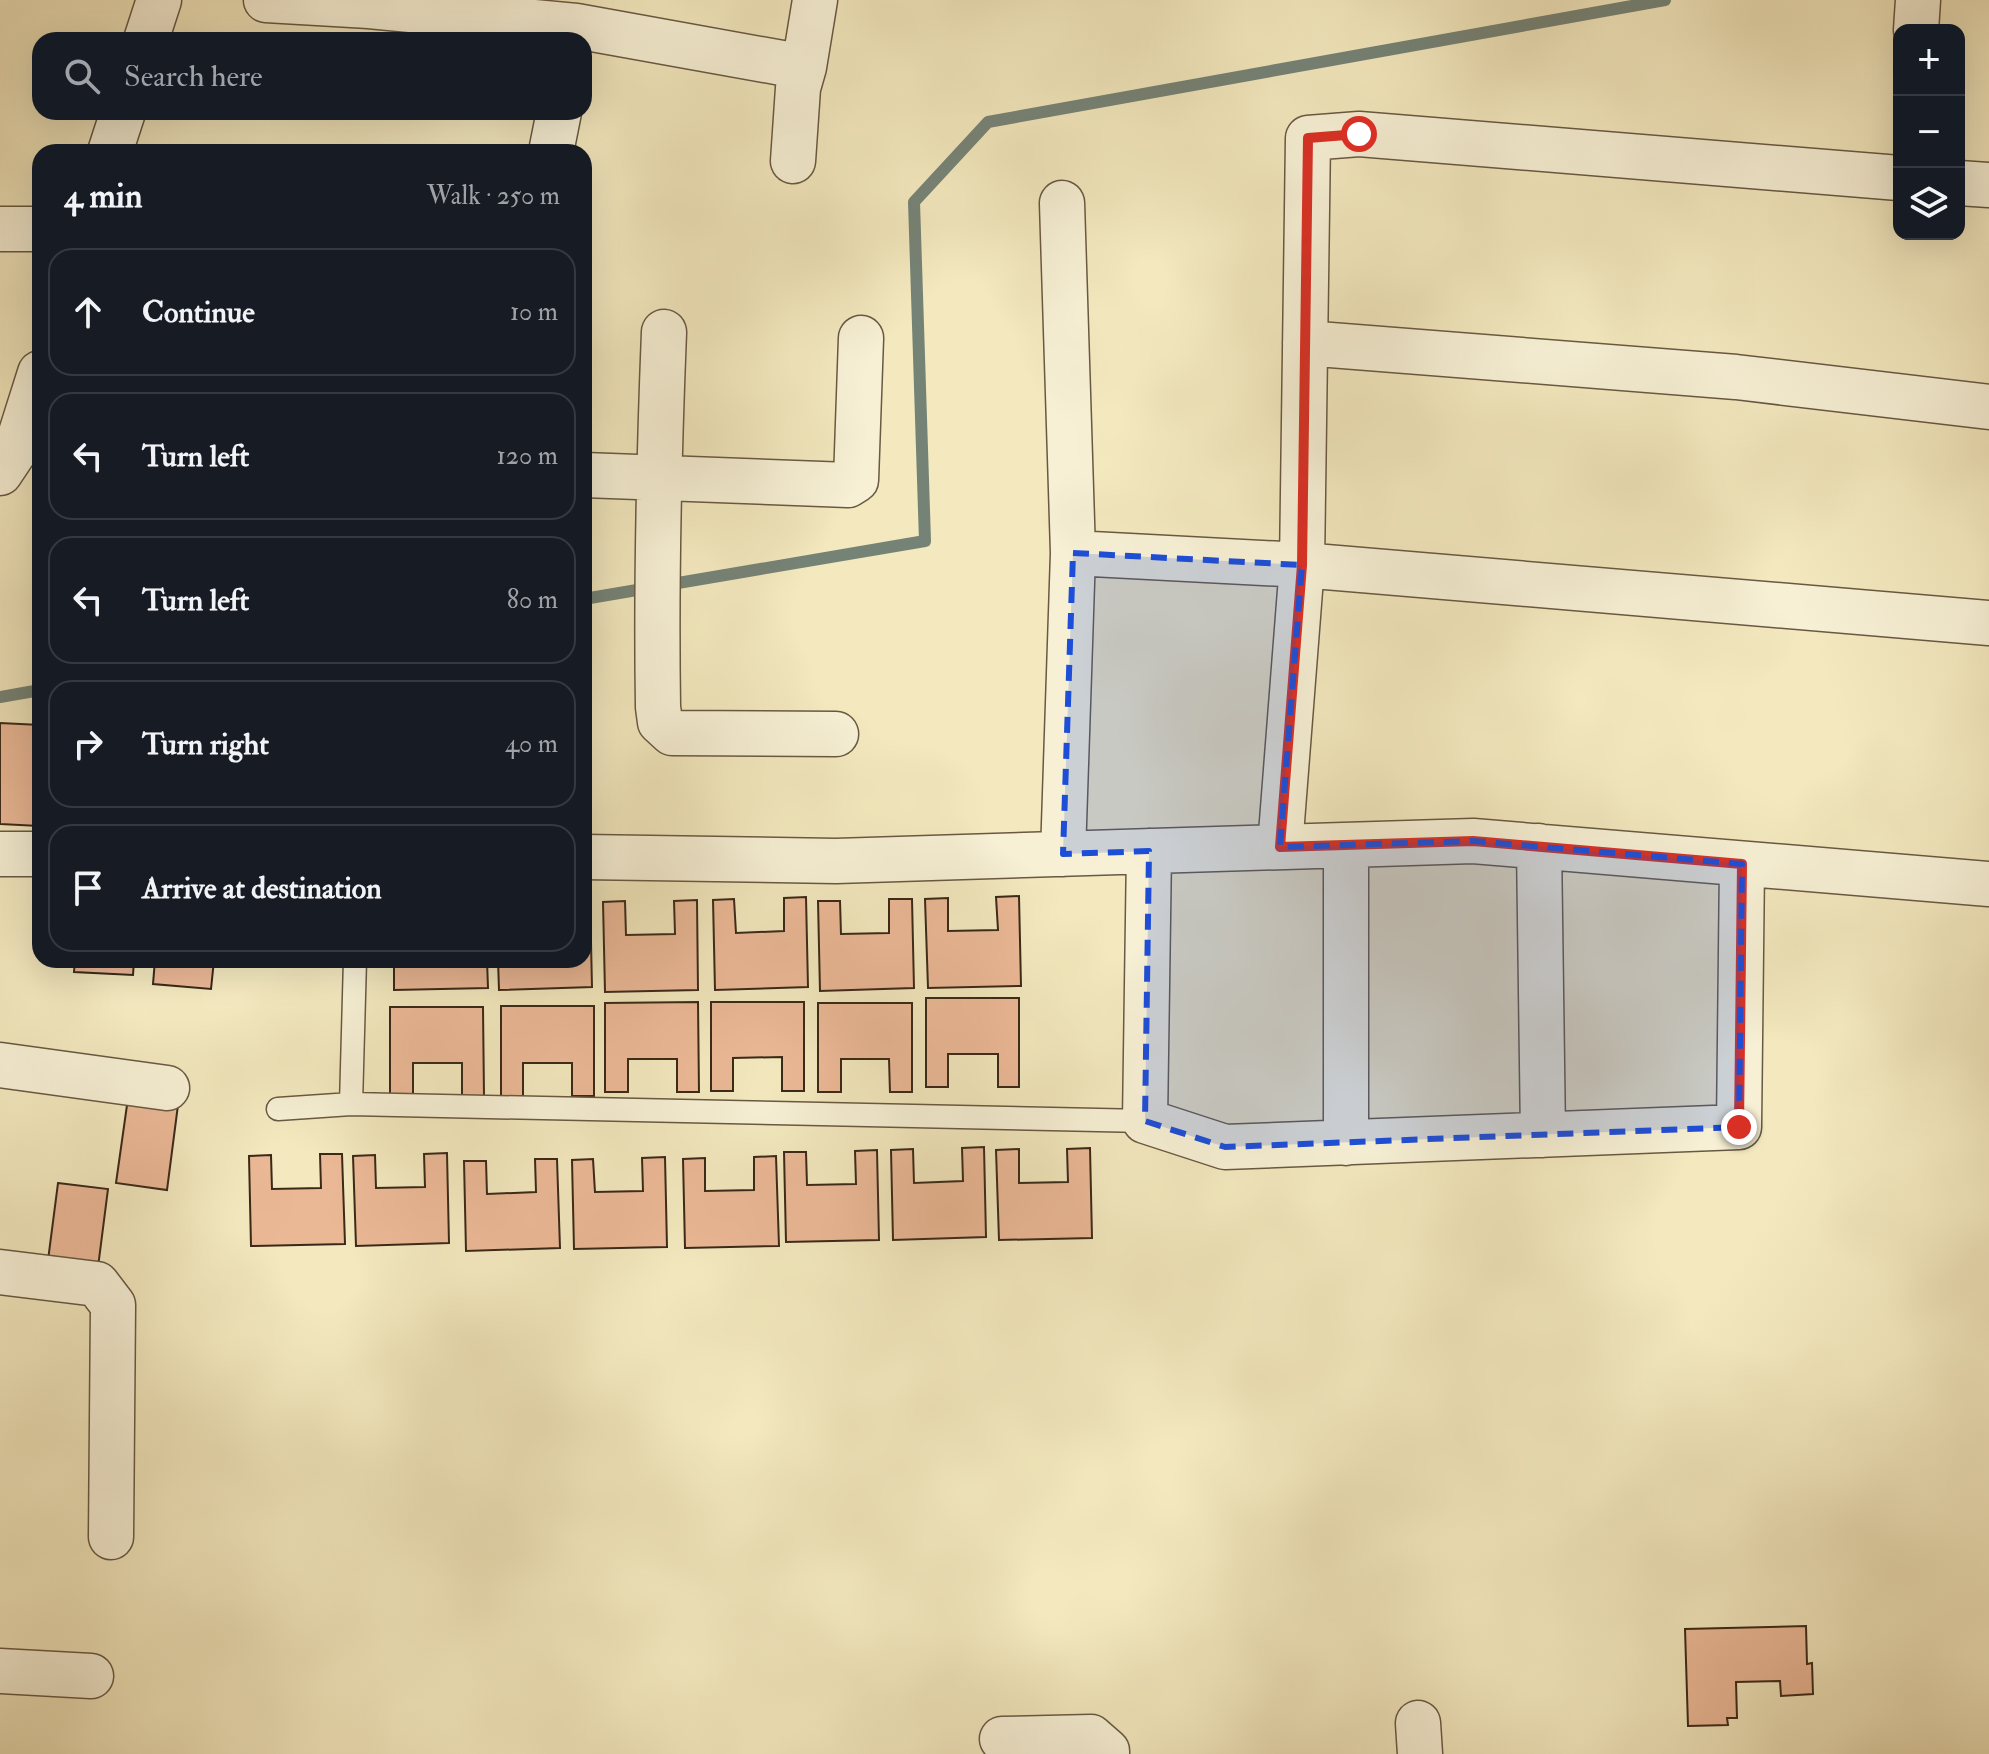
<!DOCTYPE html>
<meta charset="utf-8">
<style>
body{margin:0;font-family:"IM FELL Double Pica",serif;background:#242831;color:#f1f3f6}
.controls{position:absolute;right:24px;top:24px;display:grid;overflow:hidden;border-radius:16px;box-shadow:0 8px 32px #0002}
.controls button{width:72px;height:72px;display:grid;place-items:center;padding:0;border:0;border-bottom:2px solid #363941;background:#171b24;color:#f1f3f6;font:40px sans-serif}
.stop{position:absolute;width:24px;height:24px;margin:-18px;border:6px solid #d93025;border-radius:50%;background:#fff}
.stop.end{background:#d93025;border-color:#fff;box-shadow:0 2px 8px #0008}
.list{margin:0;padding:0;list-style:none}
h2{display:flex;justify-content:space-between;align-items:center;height:104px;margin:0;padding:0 32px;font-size:34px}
h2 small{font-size:26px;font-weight:400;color:#9ea1a6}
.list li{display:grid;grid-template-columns:52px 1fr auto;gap:24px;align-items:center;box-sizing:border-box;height:128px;margin:0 16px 16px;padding:0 16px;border:2px solid #363941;border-radius:24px}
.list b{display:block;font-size:30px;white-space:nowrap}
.list em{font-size:26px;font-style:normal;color:#9ea1a6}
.icon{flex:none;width:44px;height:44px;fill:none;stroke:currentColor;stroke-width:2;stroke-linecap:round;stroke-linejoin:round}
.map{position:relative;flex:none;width:1989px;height:1754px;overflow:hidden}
.search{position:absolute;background:#171b24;box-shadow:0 8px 32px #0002;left:32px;top:32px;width:560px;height:88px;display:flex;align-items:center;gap:20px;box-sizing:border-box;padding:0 28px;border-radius:24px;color:#9ea1a6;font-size:30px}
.panel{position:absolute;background:#171b24;box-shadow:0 8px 32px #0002;left:32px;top:144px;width:560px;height:824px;border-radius:24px}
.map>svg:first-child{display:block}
</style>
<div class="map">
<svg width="1989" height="1754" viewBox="0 0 1989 1754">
<rect width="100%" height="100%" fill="#f3e8be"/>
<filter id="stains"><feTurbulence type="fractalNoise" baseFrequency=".0025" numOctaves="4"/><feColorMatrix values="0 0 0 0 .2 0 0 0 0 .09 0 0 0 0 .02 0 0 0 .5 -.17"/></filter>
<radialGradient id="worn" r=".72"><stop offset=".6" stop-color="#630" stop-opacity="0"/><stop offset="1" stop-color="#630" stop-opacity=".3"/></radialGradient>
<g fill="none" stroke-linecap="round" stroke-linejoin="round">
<path stroke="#758377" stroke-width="12" d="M584,599L925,541L914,202L988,122L1665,0
M0,697L40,690"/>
</g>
<path fill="#ebb896" stroke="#3a2918" stroke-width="2" d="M0,723L40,725L39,826L0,824Z
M1019,896L1021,986L928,988L925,899L948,898V931L998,930L996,897Z
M590,897L592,987L499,990L498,960H584V898Z
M806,897L808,987L715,990L713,900L734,899L736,933L784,931V898Z
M889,899H912L914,988L820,991L818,901H840L841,934L889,933Z
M697,900L698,990L605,992L603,902L625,901L626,935L675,934L674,901Z
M75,960H134L133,975L74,972Z
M155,960H214L211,989L153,984Z
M394,960H487L488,988L394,990Z
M926,998H1019V1087H998V1054H948V1087H926Z
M698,1002L699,1092H677V1059H628V1092H605V1003Z
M711,1002H804V1091H782V1057L733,1058V1091H711Z
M818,1003H912V1092H890L889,1059H841V1092H818Z
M501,1006H594V1096H572V1063H523V1096H501Z
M390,1007H483L484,1096H462V1063H413V1096H390Z
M128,1098L178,1105L167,1190L116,1183Z
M984,1147L986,1237L893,1240L891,1150L913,1149L914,1183L963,1181L962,1148Z
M1090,1148L1092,1238L999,1240L996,1150L1019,1149V1183L1068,1182L1067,1149Z
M877,1150L879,1240L786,1242L784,1152H806L807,1185L856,1184L855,1151Z
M447,1153L449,1243L356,1246L353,1156L375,1155L376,1188L425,1187L424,1154Z
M320,1154H342L345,1244L251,1246L249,1156L271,1155L272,1189L321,1188Z
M776,1156L779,1246L685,1248L683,1159L705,1158V1191L754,1190V1157Z
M665,1157L667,1247L574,1249L572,1160L593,1159L595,1192L643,1191L642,1158Z
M535,1159H557L560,1248L466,1251L464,1161H486L487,1194L536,1192Z
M58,1183L108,1189L97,1275L47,1268Z
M1806,1626L1807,1664L1812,1663L1813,1694L1781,1696L1780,1681L1736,1682L1737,1718H1727L1728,1725L1688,1726L1685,1629Z"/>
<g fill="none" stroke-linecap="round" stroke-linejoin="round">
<defs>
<path id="lane" d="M351,1104L1145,1121
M278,1109L351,1104L355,960"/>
<path id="street" d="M266,0L369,6L576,26L804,67
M1916,30L1918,0
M146,40L159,0
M110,152L123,112
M551,152L559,112
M793,161L798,88L804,67L815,0
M1959,183L1989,185
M1062,203L1073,553L1063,854
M0,229H40
M664,332C659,457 656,582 658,707L660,722L672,733L836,734
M1305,343L1736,377L1989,407
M0,473L16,449L40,373
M584,475L848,485L856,480L861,338
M1073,553L1302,565L1308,138L1359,134L1899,178
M1346,845V1143
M1539,846L1543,1135
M1280,847L1302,565L1989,623
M1149,851L1145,1121L1225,1147L1739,1127L1742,864
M0,854H40
M584,857L836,861L1473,841L1989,884
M0,1065L167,1088
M0,1272L97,1284L113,1305L111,1537
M0,1671L91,1676
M1418,1723L1420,1754
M1002,1739L1091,1737L1107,1751V1754"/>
</defs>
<use href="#lane" stroke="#685942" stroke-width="25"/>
<use href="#street" stroke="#685942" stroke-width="47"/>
<use href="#lane" stroke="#f7f0d5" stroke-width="22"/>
<use href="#street" stroke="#f7f0d5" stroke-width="44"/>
</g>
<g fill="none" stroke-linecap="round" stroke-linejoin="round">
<path stroke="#d93025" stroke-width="10" d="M1359,134L1308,138L1302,565L1280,847L1473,841L1742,864L1739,1127"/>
</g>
<path fill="#1d4ed8" fill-opacity="0.2" stroke="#1d4ed8" stroke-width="6" stroke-dasharray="16 10" stroke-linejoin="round" d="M1073,553L1302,565L1280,847L1473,841L1742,864L1739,1127L1225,1147L1145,1121L1149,851L1063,854Z"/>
<rect width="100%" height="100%" filter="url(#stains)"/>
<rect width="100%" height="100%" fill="url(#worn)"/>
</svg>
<div class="controls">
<button>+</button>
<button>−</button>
<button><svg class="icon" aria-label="layers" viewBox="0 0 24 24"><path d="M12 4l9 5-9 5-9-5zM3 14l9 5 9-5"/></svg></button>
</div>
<div class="stop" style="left:1359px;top:134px"></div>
<div class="stop end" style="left:1739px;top:1127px"></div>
<div class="search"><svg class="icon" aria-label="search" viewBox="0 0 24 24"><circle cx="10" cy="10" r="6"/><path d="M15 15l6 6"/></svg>Search here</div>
<section class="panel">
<h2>4 min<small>Walk · 250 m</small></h2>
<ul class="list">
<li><svg class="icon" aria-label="ahead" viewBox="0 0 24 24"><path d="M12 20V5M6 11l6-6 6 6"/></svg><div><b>Continue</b></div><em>10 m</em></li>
<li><svg class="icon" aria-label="left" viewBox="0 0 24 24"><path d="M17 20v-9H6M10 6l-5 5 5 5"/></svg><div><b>Turn left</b></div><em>120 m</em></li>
<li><svg class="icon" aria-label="left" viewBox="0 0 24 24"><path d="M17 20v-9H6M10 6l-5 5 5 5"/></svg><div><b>Turn left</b></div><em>80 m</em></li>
<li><svg class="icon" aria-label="right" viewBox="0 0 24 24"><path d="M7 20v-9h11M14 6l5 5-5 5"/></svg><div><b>Turn right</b></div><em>40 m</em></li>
<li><svg class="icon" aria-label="arrive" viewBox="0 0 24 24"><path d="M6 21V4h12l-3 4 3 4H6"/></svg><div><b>Arrive at destination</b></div></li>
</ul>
</section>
</div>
